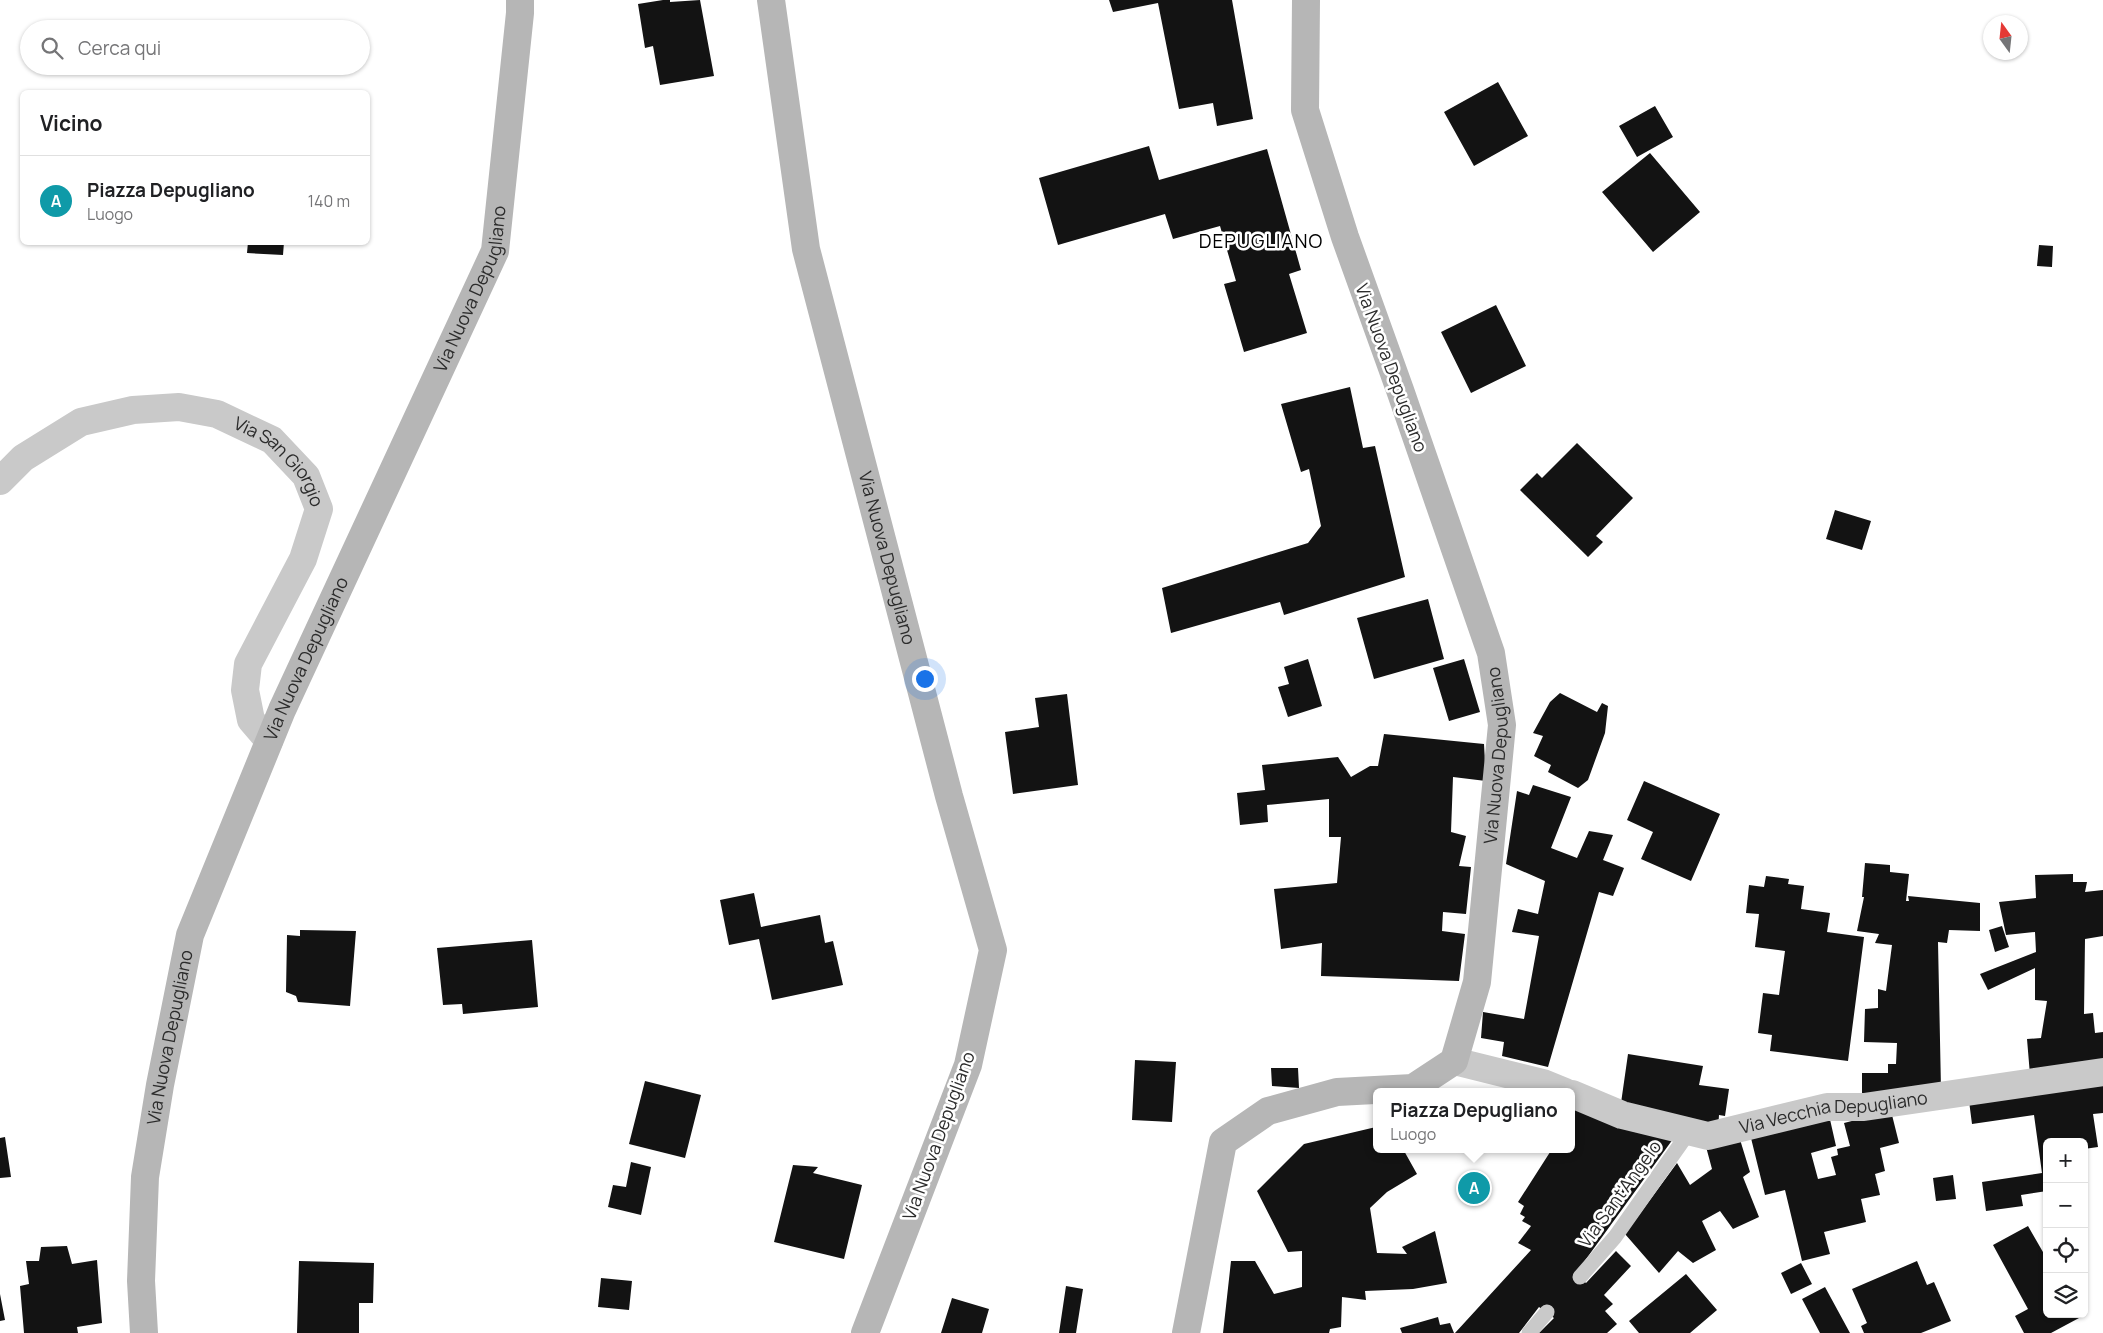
<!DOCTYPE html>
<html lang="it">
<meta charset="utf-8">
<style>
body{margin:0;font-family:Manrope,sans-serif;background:#f2f2f2;color:#202124}
.controls{position:absolute;right:15px;bottom:15px;display:grid;overflow:hidden;border-radius:8px;box-shadow:0 1px 4px #0004}
.controls button{width:45px;height:45px;display:grid;place-items:center;padding:0;border:0;border-bottom:1px solid #e0e0e0;background:#fff;color:#202124;font:25px sans-serif}
.compass{position:absolute;left:1983px;top:15px;width:45px;height:45px;border-radius:50%;background:#fff;box-shadow:0 1px 4px #0004;rotate:345deg}
.you{position:absolute;left:924px;top:678px;width:18px;height:18px;margin:-12px;border:4px solid #fff;border-radius:50%;background:#1a73e8;box-shadow:0 0 0 8px #1a73e833}
.badge{display:grid;place-items:center;width:32px;height:32px;border-radius:50%;background:#7c3aed;color:#fff;font-size:16px;font-weight:700}
.pin{position:absolute;translate:-50% -50%;border:2px solid #fff;box-shadow:0 1px 5px #0006}
.popup{position:absolute;left:1373px;top:1088px;width:202px;height:65px;box-sizing:border-box;display:grid;place-content:center;border-radius:8px;background:#fff;filter:drop-shadow(0 1px 4px #0005);font-size:16px;white-space:nowrap;color:#757577}
.popup b{font-size:19px;color:#202124}
.popup::after{content:'';position:absolute;left:50%;top:100%;margin-left:-10px;border:10px solid transparent;border-top-color:#fff}
.list{margin:0;padding:0;list-style:none}
h2{display:flex;justify-content:space-between;align-items:center;height:65px;margin:0;padding:0 20px;font-size:21px}
h2 small{font-size:16px;font-weight:400;color:#757577}
.list li{display:grid;grid-template-columns:32px 1fr auto;gap:15px;align-items:center;box-sizing:border-box;height:90px;padding:0 20px;border-top:1px solid #e0e0e0}
.list b{display:block;font-size:19px;white-space:nowrap}
.list p{margin:0;font-size:16px;white-space:nowrap;color:#757577}
.list em{font-size:16px;font-style:normal;color:#757577}
.icon{flex:none;width:28px;height:28px;fill:none;stroke:currentColor;stroke-width:2;stroke-linecap:round;stroke-linejoin:round}
.map{position:relative;flex:none;width:2103px;height:1333px;overflow:hidden}
.search{position:absolute;background:#fff;box-shadow:0 1px 4px #0004;left:20px;top:20px;width:350px;height:55px;display:flex;align-items:center;gap:12px;box-sizing:border-box;padding:0 18px;border-radius:28px;color:#757577;font-size:19px}
.panel{position:absolute;background:#fff;box-shadow:0 1px 4px #0004;left:20px;top:90px;width:350px;height:155px;border-radius:8px}
.map>svg:first-child{display:block}
</style>
<div class="map">
<svg width="2103" height="1333" viewBox="0 0 2103 1333">
<rect width="100%" height="100%" fill="#fff"/>
<path fill="#131313" d="M663,0H670V2L700,0L714,76L660,85L653,46L645,48L638,4Z
M1109,0H1232L1253,119L1217,126L1213,103L1179,109L1158,3L1113,12Z
M1498,82L1528,136L1474,166L1444,112Z
M1655,106L1673,137L1637,157L1619,126Z
M1149,146L1159,180L1267,149L1301,270L1289,274L1307,333L1244,352L1224,284L1236,281L1220,226L1173,239L1165,214L1058,245L1039,178Z
M1650,153L1700,212L1653,252L1602,192Z
M248,242H284L283,255L247,253Z
M2039,245L2053,246L2052,267L2037,266Z
M1496,305L1526,366L1471,393L1441,332Z
M1350,387L1363,448L1375,446L1405,577L1284,615L1280,602L1171,633L1162,588L1308,543L1321,526L1309,469L1301,472L1281,404Z
M1577,443L1633,498L1596,536L1603,542L1588,557L1520,490L1537,473L1542,478Z
M1835,510L1871,521L1862,550L1826,539Z
M1428,599L1444,659L1374,679L1357,618Z
M1308,659L1322,706L1288,717L1278,687L1289,684L1284,667Z
M1464,659L1480,712L1449,721L1433,668Z
M1560,693L1597,712L1602,703L1608,706L1605,733L1588,780L1578,788L1548,772L1551,765L1534,756L1543,736L1533,733L1550,702Z
M1067,694L1078,785L1013,794L1005,732L1039,727L1035,698Z
M1384,734L1484,744L1486,781L1453,777L1451,832L1466,836L1459,866L1471,867L1466,914L1443,912L1442,931L1465,934L1459,981L1321,976L1322,943L1281,949L1274,889L1337,883L1341,837H1329V799L1267,805L1268,822L1240,825L1237,793L1265,790L1262,765L1338,757L1351,777L1370,766H1378Z
M1644,781L1720,814L1691,881L1641,859L1653,832L1627,820Z
M1533,785L1571,797L1551,848L1577,858L1589,831L1613,835L1603,860L1624,868L1613,896L1599,892L1548,1067L1502,1056L1504,1042L1481,1038L1483,1012L1524,1019L1539,936L1512,932L1518,909L1538,914L1545,881L1506,864L1517,791L1529,795Z
M1865,863L1890,865V872L1909,874L1906,901H1909L1908,896L1980,903V931L1949,930L1947,943L1938,942L1941,1089L1862,1101V1073H1888V1064H1896L1897,1043L1864,1042L1865,1009L1878,1008V989L1886,991L1892,945L1875,943L1879,934L1857,931L1864,897H1862Z
M2073,874V882H2087L2085,892L2103,890V936L2085,939L2084,1014L2093,1013L2095,1033L2103,1032V1065L2030,1075L2027,1039L2041,1038L2047,1001L2035,1000V968L1988,990L1980,974L2036,952L2035,932L2006,935L1999,902L2036,898L2035,875Z
M1766,876L1789,879L1788,884L1804,886L1801,909L1830,913L1827,932L1864,937L1848,1061L1770,1051L1772,1035L1758,1033L1763,993L1779,995L1785,951L1755,947L1759,914L1746,913L1749,885L1764,887Z
M754,893L761,927L820,915L825,943L833,941L843,985L772,1000L759,939L729,945L720,900Z
M2002,926L2009,947L1995,952L1989,930Z
M300,930L356,931L350,1006L298,1002L296,996L286,992L287,935L300,936Z
M532,940L538,1007L463,1014L462,1004L443,1005L437,948Z
M1628,1054L1703,1066L1699,1085L1729,1089L1725,1116L1719,1115L1718,1129L1620,1110Z
M1135,1060L1176,1062L1172,1122L1132,1120Z
M1271,1068H1298L1299,1088L1272,1086Z
M645,1081L701,1095L685,1158L629,1144Z
M2103,1081V1113L2093,1114L2098,1147L2084,1149V1142H2047V1191L2021,1195L2023,1206L1986,1211L1982,1182L2042,1173L2034,1115L1972,1124L1969,1101Z
M1572,1098L1673,1139L1576,1273L1586,1283L1616,1251L1631,1266L1604,1295L1613,1304L1605,1311L1617,1324L1607,1333H1539L1554,1318L1539,1307L1519,1333H1455L1531,1250L1518,1243L1531,1226L1522,1221L1525,1217L1520,1214L1524,1206L1518,1202L1552,1149H1572Z
M1891,1111L1899,1143L1880,1148L1885,1171L1875,1174L1880,1195L1861,1199L1866,1222L1824,1232L1830,1254L1802,1261L1785,1190L1765,1195L1750,1134L1829,1115L1836,1146L1811,1153L1818,1179L1836,1175L1831,1157L1838,1155L1837,1149L1850,1146L1844,1123Z
M1376,1127V1149H1403L1417,1174L1387,1192L1370,1208L1377,1253L1407,1254L1402,1247L1435,1231L1447,1283L1413,1289L1365,1291L1366,1300L1342,1297L1341,1327L1330,1329L1329,1333H1223L1231,1261H1255L1274,1294L1302,1287V1251L1288,1252L1257,1191L1304,1144Z
M1738,1133L1750,1172L1743,1177L1759,1217L1733,1229L1720,1211L1702,1221L1716,1250L1693,1263L1678,1251L1659,1273L1625,1234L1677,1163L1690,1185L1712,1169L1705,1143Z
M5,1137L11,1177L0,1178V1138Z
M631,1162L651,1167L641,1215L608,1207L613,1185L626,1187Z
M793,1165L818,1167L813,1173L862,1185L844,1259L774,1242Z
M1953,1175L1956,1199L1936,1201L1933,1178Z
M2028,1226L2047,1259V1314H2077L2079,1318L2051,1333H2024L2015,1316L2028,1309L1993,1245Z
M67,1246L72,1264L97,1260L102,1323L77,1327L78,1333H24L20,1286L29,1284L26,1261H39L41,1247Z
M299,1261L374,1263L373,1303H359V1333H297Z
M1917,1261L1927,1285L1934,1282L1951,1321L1921,1333H1864L1861,1326L1867,1323L1852,1289Z
M1801,1263L1812,1284L1791,1294L1781,1273Z
M1686,1274L1717,1310L1690,1333H1639L1629,1321Z
M601,1278L632,1281L629,1310L598,1307Z
M1066,1286L1083,1289L1076,1333H1059Z
M1825,1287L1850,1333H1820L1802,1299Z
M0,1294L5,1320L0,1321Z
M952,1298L989,1309L982,1333H941Z
M1438,1317L1440,1325L1450,1323L1454,1333H1402L1400,1328Z"/>
<g fill="none" stroke-linecap="round" stroke-linejoin="round">
<path stroke="#c9c9c9" stroke-width="15" d="M1580,1277L1615,1237L1689,1132
M1529,1333L1547,1312"/>
<g stroke="#c9c9c9" stroke-width="28">
<path id="s1" d="M0,481L23,458L81,422L133,410L179,407L217,414L272,440L306,476L319,509L303,559L248,664L245,690L251,720L269,741"/>
<path d="M1454,1061L1543,1083L1565,1092"/>
<path id="s2" d="M1572,1094L1622,1115L1708,1136L1827,1107H1864L2103,1072"/>
</g>
<g stroke="#b6b6b6" stroke-width="28">
<path id="s3" d="M771,0L806,249L949,796L993,950L968,1065L865,1333"/>
<path id="s4" d="M144,1333L141,1281L145,1177L160,1085L190,935L282,710L495,251L520,13V0"/>
<path id="s5" d="M1186,1333L1223,1142L1268,1111L1337,1092L1413,1088L1454,1061L1477,982L1502,725L1491,653L1400,390L1345,237L1305,110L1306,0"/>
</g>
</g>
<g text-anchor="middle" stroke-width="5" stroke-linejoin="round" paint-order="stroke">
<g font-size="18" fill="#2c2c2c" stroke="#fff">
<text dy="6" stroke="none"><textPath href="#s4" startOffset="1108">Via Nuova Depugliano</textPath></text>
<text transform="translate(1391 368) rotate(70)" y="6">Via Nuova Depugliano</text>
<text dy="6" stroke="none"><textPath href="#s1" startOffset="320">Via San Giorgio</textPath></text>
<text dy="6" stroke="none"><textPath href="#s3" startOffset="571">Via Nuova Depugliano</textPath></text>
<text dy="6" stroke="none"><textPath href="#s4" startOffset="702">Via Nuova Depugliano</textPath></text>
<text dy="6" stroke="none"><textPath href="#s5" startOffset="756">Via Nuova Depugliano</textPath></text>
<text dy="6" stroke="none"><textPath href="#s4" startOffset="298">Via Nuova Depugliano</textPath></text>
<text dy="6" stroke="none"><textPath href="#s2" startOffset="271">Via Vecchia Depugliano</textPath></text>
<text transform="translate(939 1136) rotate(-70)" y="6">Via Nuova Depugliano</text>
<text transform="translate(1620 1194) rotate(-54)" y="6">Via Sant'Angelo</text>
</g>
<g font-size="19" letter-spacing="1" fill="#000" stroke="#fff">
<text x="1261" y="248">DEPUGLIANO</text>
</g>
</g>
</svg>
<div class="controls">
<button>+</button>
<button>−</button>
<button><svg class="icon" aria-label="locate" viewBox="0 0 24 24"><circle cx="12" cy="12" r="6"/><path d="M12 2v4M12 18v4M2 12h4M18 12h4"/></svg></button>
<button><svg class="icon" aria-label="layers" viewBox="0 0 24 24"><path d="M12 4l9 5-9 5-9-5zM3 14l9 5 9-5"/></svg></button>
</div>
<svg class="compass" viewBox="-18 -18 36 36"><path d="M0-13l5 13h-10z" fill="#e53935"/><path d="M0 13l5-13h-10z" fill="#757577"/></svg>
<div class="you"></div>
<div class="pin badge" style="left:1474px;top:1188px;background:#0f9aa8">A</div>
<div class="popup"><b>Piazza Depugliano</b>Luogo</div>
<div class="search"><svg class="icon" aria-label="search" viewBox="0 0 24 24"><circle cx="10" cy="10" r="6"/><path d="M15 15l6 6"/></svg>Cerca qui</div>
<section class="panel">
<h2>Vicino<small></small></h2>
<ul class="list">
<li><span class="badge" style="background:#0f9aa8">A</span><div><b>Piazza Depugliano</b><p>Luogo</p></div><em>140 m</em></li>
</ul>
</section>
</div>
